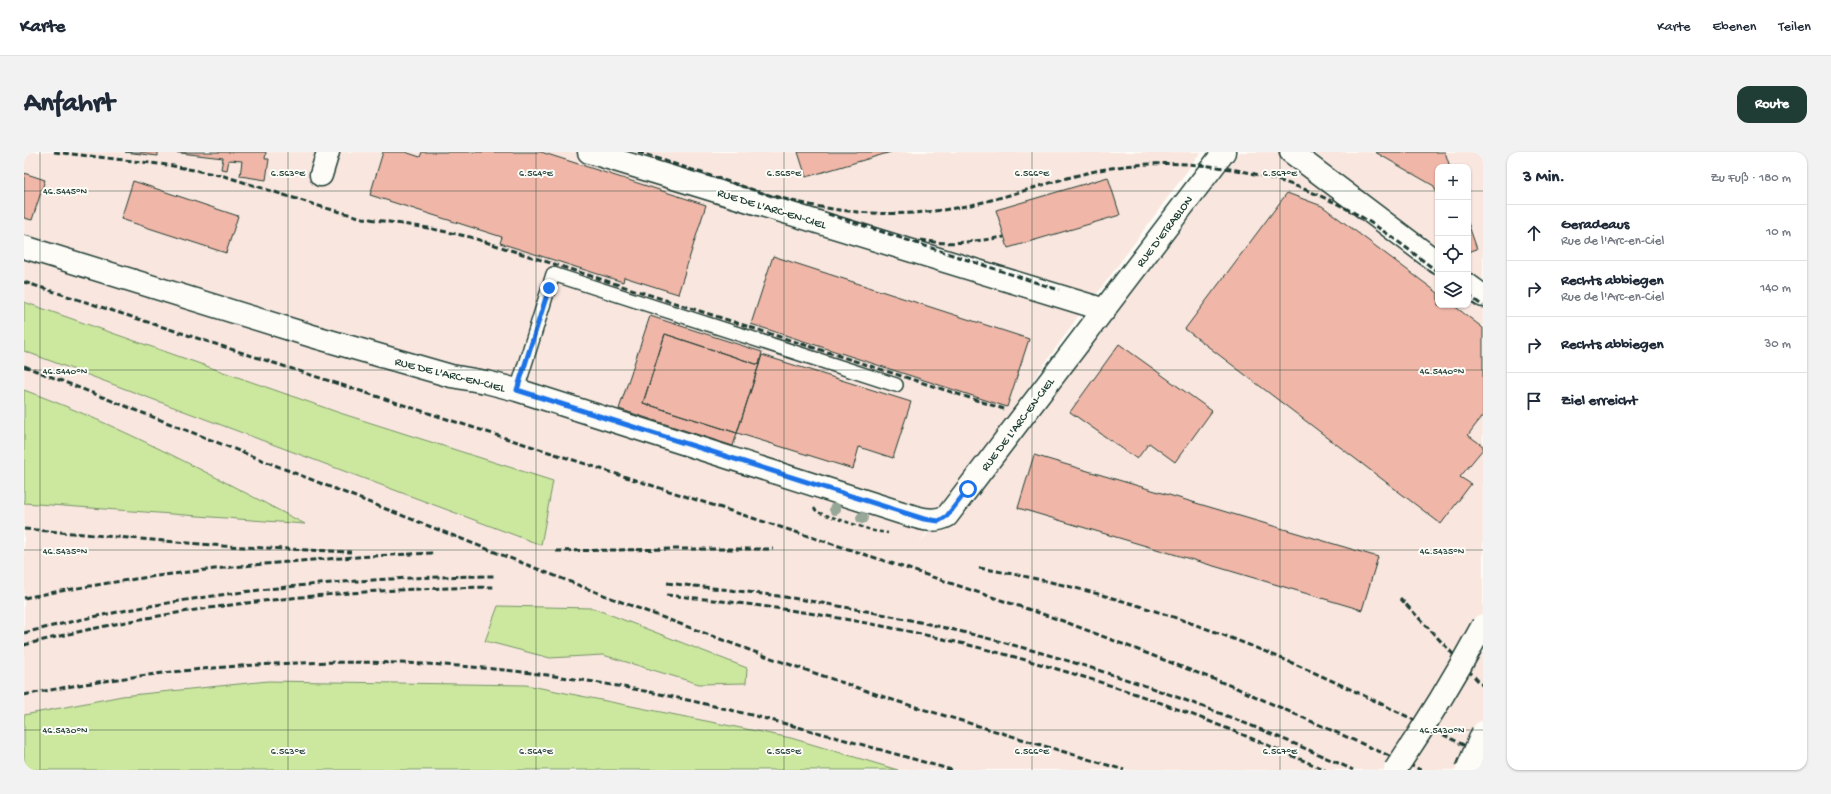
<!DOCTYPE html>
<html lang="de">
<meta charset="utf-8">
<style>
body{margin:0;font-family:"Gochi Hand",sans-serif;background:#f2f2f3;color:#1f2937}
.controls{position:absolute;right:12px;top:12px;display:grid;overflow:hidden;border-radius:8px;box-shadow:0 1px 3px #0004}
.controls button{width:36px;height:36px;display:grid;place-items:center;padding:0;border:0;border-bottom:1px solid #e0e1e3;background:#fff;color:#1f2937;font:20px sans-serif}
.stop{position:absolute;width:12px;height:12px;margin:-9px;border:3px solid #1a73e8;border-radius:50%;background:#fff}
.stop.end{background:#1a73e8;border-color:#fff;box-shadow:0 1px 4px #0008}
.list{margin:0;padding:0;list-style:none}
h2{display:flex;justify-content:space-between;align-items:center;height:52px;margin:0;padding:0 16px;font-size:17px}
h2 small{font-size:13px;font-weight:400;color:#747a83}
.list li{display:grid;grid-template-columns:26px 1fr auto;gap:12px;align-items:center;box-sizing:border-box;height:56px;padding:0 16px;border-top:1px solid #e0e1e3}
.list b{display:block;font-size:15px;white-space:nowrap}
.list p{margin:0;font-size:13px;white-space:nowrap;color:#747a83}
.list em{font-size:13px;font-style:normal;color:#747a83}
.icon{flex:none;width:22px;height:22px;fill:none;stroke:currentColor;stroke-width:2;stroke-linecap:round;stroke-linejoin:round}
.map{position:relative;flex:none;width:1459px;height:618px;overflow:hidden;border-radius:12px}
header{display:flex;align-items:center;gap:24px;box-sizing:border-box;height:56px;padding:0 20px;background:#fff;border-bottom:1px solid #e0e1e3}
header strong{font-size:19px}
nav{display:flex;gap:22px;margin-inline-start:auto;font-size:14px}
.intro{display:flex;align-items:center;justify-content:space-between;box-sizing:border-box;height:96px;padding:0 24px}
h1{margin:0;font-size:28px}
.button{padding:10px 18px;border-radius:12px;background:#1f3d34;color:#fff;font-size:14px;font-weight:700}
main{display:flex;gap:24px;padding:0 24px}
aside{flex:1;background:#fff;border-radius:12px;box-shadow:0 1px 3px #0004}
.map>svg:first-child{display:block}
</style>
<header>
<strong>Karte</strong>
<nav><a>Karte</a><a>Ebenen</a><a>Teilen</a></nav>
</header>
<div class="intro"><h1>Anfahrt</h1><a class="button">Route</a></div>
<main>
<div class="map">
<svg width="1459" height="618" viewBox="0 0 1459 618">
<rect width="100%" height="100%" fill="#fdfcf7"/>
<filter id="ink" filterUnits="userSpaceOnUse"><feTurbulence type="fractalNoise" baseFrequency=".025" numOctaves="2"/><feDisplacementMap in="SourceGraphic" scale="8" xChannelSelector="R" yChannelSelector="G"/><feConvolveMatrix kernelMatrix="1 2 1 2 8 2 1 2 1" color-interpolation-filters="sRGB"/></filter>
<g filter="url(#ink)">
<path fill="#f9e7df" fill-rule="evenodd" d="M0,0H1177L1076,138L1060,156L895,391L1075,185L1215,0H1459V618H874L767,586L98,544L0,563ZM1414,15H1444V153H1414Z"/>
<path fill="#cce79e" stroke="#769269" d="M0,150L316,261L529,329L517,393L0,199Z
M0,238C98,274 189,324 281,372L0,351Z
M474,454L569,456L723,516L722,531L675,532L579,503L526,506L461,489Z
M244,529L502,533L767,586L874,618H0V563L98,544Z"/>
<path fill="#f0b7a8" stroke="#1f3d34" d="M101,0H134V4Z
M148,0H242L241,7H245L242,28L216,24L218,9L205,8L203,18L197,17L199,6Z
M359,0H381L396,5L398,0H517L682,53L654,142L600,125L599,130L476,91L478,85L346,43Z
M774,0H867L782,25Z
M1351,0H1421L1426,15H1414V47L1410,34Z
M0,21L21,28L8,68L0,66Z
M1084,25L1096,63L984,96L972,58Z
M109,29L214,64L202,101L97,67Z
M1263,41L1298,54L1414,141V153H1429L1459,176V263L1444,283L1459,294V297L1436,325L1447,332L1417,372L1161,177Z
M1444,71L1453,97L1444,100Z
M749,104L1005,187L983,255L727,172Z
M626,164L738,200L735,213L641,182L619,251L713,281L709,294L595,257Z
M641,182L735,213L713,281L619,251Z
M1095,192L1188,259L1151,310L1125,291L1113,307L1046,260Z
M738,203L887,250L869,306L835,295L829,317L713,281Z
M1010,303L1354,405L1338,458L994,356Z"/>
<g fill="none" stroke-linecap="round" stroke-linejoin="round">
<defs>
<path id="lane" d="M493,238L529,122L872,233"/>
<path id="street" d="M565,0L1081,158
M1267,0L1414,111
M297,23L304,0
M0,95L288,184L427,224L462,230L493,238L878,361C893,365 908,372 923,364L1200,0
M1444,133L1459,144"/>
</defs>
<use href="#lane" stroke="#1f3d34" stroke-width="16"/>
<use href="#street" stroke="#1f3d34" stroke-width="25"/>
<path stroke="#1f3d34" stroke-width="2.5" stroke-dasharray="4 3" stroke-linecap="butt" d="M790,356L793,360L850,379L864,381"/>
<use href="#lane" stroke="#fdfcf7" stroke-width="13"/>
<use href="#street" stroke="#fdfcf7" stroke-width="22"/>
<path stroke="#1f3d34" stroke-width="3" stroke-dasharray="6 3" stroke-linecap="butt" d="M30,0L144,13L200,24L298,55L339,66L404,76L446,85L980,257
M614,0L754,46
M750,44C809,61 870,67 931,56C984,47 1034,25 1087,16C1167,3 1254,19 1325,58C1357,75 1385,98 1414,120
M804,62L1035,138
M897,88C926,94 952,89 980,85
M0,130L858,408L1039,469L1210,535L1397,618
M1444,143L1459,154
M0,214L587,446L744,505L872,549L1100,618
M0,377L199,394L327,400
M532,399L652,397H749
M955,416C1139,446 1295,518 1459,603
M643,431C696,437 750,442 803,452C986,483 1161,540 1329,618
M642,443C778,456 912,480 1043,520C1132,546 1217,581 1301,618
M0,446C135,419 271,407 409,401
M1376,446L1459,534
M0,481C154,442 312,425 470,424
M0,493C153,453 312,437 470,435
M0,543C182,507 367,499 551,527C679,546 804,583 928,618"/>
<defs>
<path id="highway-bridge" d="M1371,618C1403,571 1432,523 1459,473
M1443,618L1459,580"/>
</defs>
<use href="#highway-bridge" stroke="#1f3d34" stroke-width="25" stroke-linecap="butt"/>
<use href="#highway-bridge" stroke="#fdfcf7" stroke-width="22"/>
</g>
<g fill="#96a697">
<circle cx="811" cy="357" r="6"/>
<circle cx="838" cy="366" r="6"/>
</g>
</g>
<g fill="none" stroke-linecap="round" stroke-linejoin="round" filter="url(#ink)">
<path stroke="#1a73e8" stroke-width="5" d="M525,136L493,238L900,367L915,369L923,364L944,337"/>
</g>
<path fill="none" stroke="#1f3d34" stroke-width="1" stroke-opacity="0.45" d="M16,0V618M264,0V618M512,0V618M760,0V618M1008,0V618M1256,0V618M0,39H1414M1444,39H1459M0,218H1459M0,398H1459M0,578H1459"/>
<g text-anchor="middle" stroke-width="4" stroke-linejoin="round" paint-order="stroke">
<g font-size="12" fill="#1f3d34" stroke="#fdfcf7">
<text transform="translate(748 56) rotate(17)" y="4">RUE DE L'ARC-EN-CIEL</text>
<text transform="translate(1140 79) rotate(-53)" y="4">RUE D'ETRABLON</text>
<text transform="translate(426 222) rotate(14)" y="4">RUE DE L'ARC-EN-CIEL</text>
<text transform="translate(993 272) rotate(-53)" y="4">RUE DE L'ARC-EN-CIEL</text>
</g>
</g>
<g font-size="10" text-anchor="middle" fill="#1f3d34" stroke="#fdfcf7" stroke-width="4" stroke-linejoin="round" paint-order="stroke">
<text x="264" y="24">6.563°E</text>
<text x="512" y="24">6.564°E</text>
<text x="760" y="24">6.565°E</text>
<text x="1008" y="24">6.566°E</text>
<text x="1256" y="24">6.567°E</text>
<text x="41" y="42">46.5445°N</text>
<text x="41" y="222">46.5440°N</text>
<text x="1418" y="222">46.5440°N</text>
<text x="41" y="402">46.5435°N</text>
<text x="1418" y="402">46.5435°N</text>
<text x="41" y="581">46.5430°N</text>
<text x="1418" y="581">46.5430°N</text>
<text x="264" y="602">6.563°E</text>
<text x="512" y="602">6.564°E</text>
<text x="760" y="602">6.565°E</text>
<text x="1008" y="602">6.566°E</text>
<text x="1256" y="602">6.567°E</text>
</g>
</svg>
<div class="controls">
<button>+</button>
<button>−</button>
<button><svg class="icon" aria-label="locate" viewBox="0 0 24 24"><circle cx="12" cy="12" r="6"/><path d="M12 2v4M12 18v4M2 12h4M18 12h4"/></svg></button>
<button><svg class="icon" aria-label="layers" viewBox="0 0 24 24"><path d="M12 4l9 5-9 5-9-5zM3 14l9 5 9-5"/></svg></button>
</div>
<div class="stop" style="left:944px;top:337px"></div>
<div class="stop end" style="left:525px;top:136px"></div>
</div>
<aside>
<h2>3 Min.<small>Zu Fuß · 180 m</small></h2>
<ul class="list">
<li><svg class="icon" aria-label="ahead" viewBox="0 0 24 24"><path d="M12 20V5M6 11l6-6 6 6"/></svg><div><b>Geradeaus</b><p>Rue de l'Arc-en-Ciel</p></div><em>10 m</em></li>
<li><svg class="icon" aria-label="right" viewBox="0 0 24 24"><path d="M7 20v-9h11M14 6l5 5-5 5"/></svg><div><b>Rechts abbiegen</b><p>Rue de l'Arc-en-Ciel</p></div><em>140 m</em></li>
<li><svg class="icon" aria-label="right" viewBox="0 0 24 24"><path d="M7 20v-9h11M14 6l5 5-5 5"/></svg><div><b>Rechts abbiegen</b></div><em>30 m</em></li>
<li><svg class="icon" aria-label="arrive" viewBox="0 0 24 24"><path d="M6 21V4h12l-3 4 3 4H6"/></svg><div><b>Ziel erreicht</b></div></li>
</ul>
</aside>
</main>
